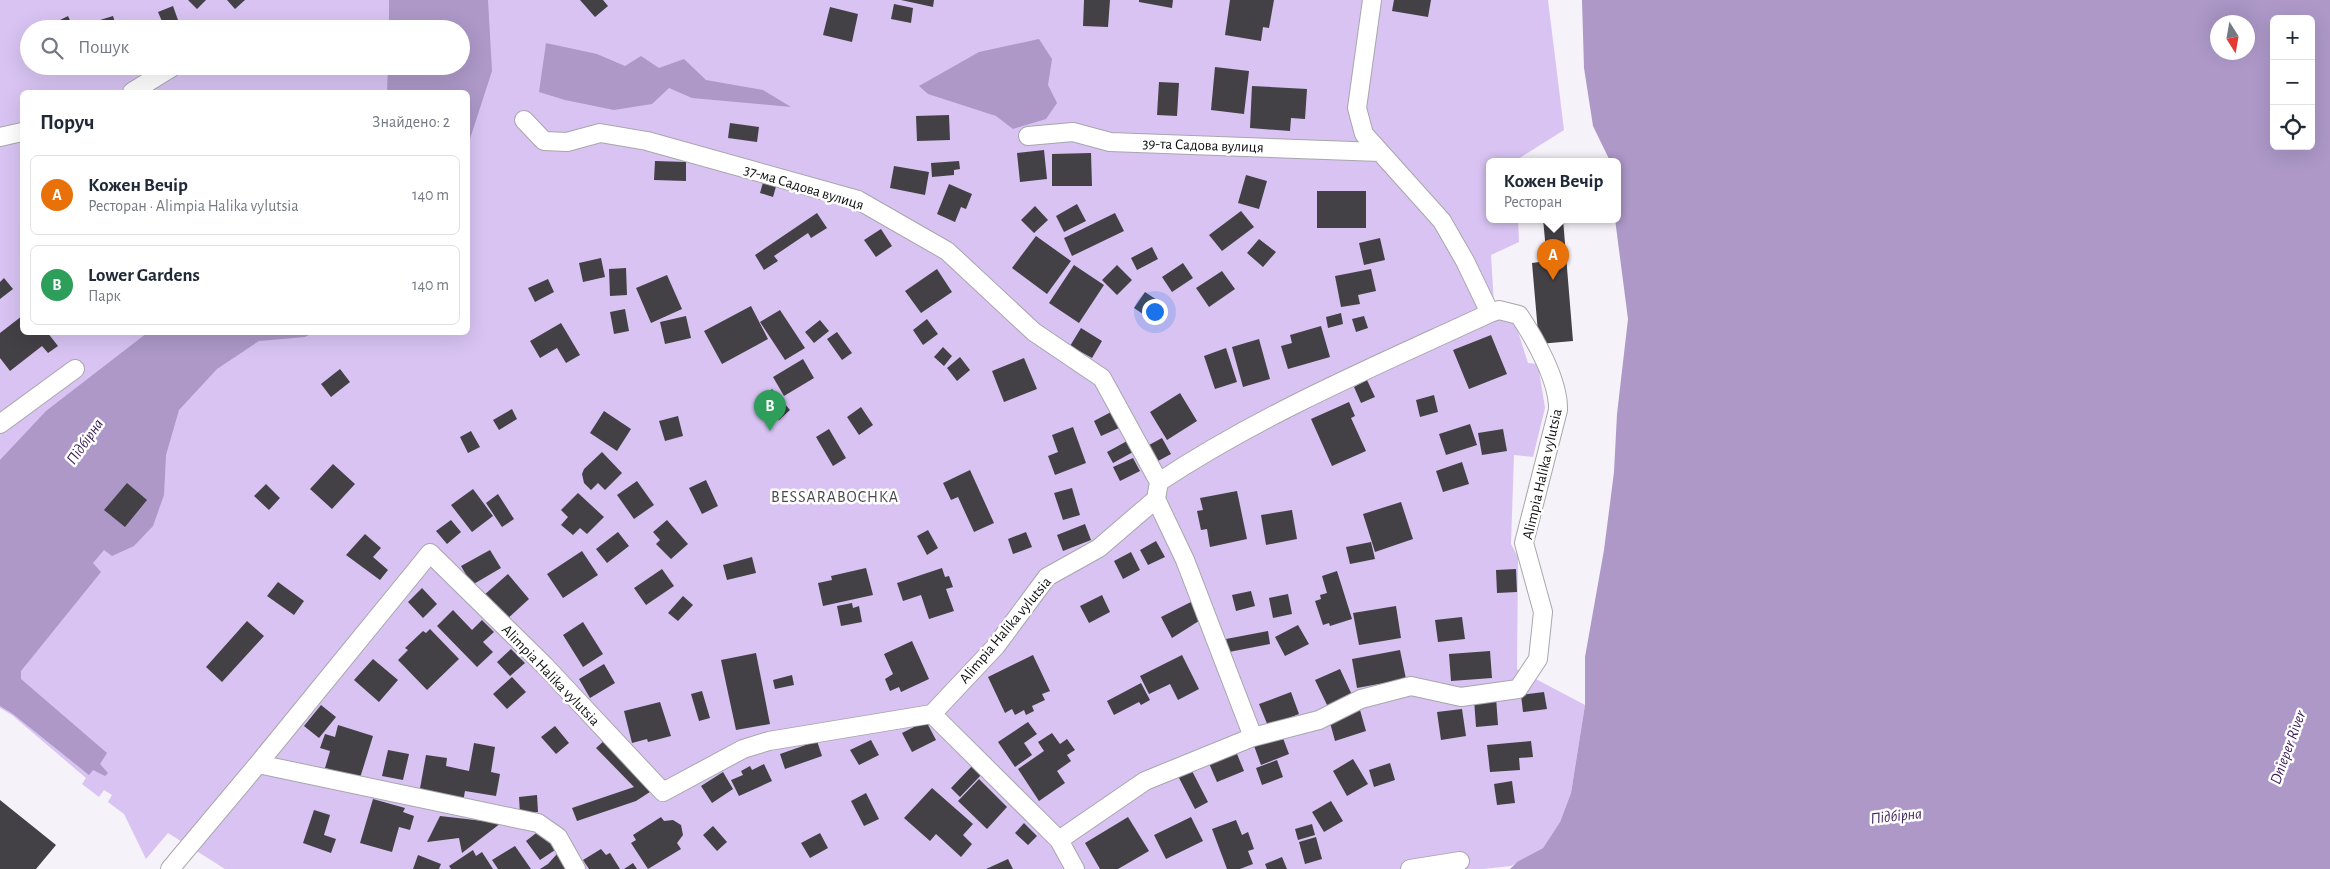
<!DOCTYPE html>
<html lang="uk">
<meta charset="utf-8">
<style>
body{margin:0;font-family:"Alegreya Sans",sans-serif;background:#f2f2f3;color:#1f2937}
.controls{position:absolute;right:15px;top:15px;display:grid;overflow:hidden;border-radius:8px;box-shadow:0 5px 20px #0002}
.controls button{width:45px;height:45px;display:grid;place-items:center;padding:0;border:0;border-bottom:1px solid #e0e1e3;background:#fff;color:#1f2937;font:25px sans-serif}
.compass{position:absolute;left:2210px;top:15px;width:45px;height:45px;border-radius:50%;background:#fff;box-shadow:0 5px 20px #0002;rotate:169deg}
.you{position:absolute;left:1154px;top:311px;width:18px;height:18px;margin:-12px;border:4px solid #fff;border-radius:50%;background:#1a73e8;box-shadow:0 0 0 8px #1a73e833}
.badge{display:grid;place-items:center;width:32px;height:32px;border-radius:50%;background:#7739ae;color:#fff;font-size:16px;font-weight:700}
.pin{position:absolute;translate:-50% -41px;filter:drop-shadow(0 1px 2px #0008)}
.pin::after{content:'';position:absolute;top:26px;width:18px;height:15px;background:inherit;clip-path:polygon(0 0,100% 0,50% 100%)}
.popup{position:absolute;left:1486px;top:158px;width:135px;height:65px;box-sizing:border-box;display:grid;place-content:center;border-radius:8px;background:#fff;filter:drop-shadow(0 1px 4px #0005);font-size:16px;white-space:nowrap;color:#747a83}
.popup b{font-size:19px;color:#1f2937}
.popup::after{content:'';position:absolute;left:50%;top:100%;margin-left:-10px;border:10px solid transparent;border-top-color:#fff}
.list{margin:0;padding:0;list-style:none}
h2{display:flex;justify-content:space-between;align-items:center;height:65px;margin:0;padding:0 20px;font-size:21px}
h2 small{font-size:16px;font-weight:400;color:#747a83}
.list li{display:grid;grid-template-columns:32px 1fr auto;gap:15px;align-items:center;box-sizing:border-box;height:80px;margin:0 10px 10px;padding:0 10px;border:1px solid #e0e1e3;border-radius:8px}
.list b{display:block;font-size:19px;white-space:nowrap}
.list p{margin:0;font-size:16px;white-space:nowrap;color:#747a83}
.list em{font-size:16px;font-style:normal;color:#747a83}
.icon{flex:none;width:28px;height:28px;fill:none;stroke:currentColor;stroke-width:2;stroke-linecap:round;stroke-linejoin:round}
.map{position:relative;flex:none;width:2330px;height:869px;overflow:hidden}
.search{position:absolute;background:#fff;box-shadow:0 5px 20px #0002;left:20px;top:20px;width:450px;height:55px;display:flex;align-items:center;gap:12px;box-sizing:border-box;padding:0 18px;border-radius:28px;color:#747a83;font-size:19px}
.panel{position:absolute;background:#fff;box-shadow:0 5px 20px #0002;left:20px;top:90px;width:450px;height:245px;border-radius:8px}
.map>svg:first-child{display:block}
</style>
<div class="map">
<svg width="2330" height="869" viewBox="0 0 2330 869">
<rect width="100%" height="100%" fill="#f5f2f9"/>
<path fill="#d8c3f2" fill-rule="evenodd" d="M0,0H1548L1564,130L1515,161H1489V219H1518L1519,242L1491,255L1495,321L1513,316L1528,363L1538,364L1545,408L1533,457L1514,455L1511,544L1518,557L1517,669L1585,705L1571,793L1560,822L1543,848L1511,866L1483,869H225L168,833L146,859L124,814L108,802L112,795L104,790L99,797L82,784L86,778L12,715L0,708ZM29,29H461V66H29ZM22,92H468V332H22Z"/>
<path fill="#ad98c8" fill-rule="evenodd" d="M389,0H488L492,71L468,145V92H387L388,66H461V29H389Z
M1582,0H2330V869H1510L1517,862L1543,848L1560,822L1571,793L1585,705V657L1604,550L1614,472L1617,414L1628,319L1615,219L1617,161H1610L1593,126L1584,68ZM2274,19H2311V146H2274ZM2248,22V52H2218V22Z
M1039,39L1052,59L1048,85L1057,103L1046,119L1013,129L996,116L928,94L919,86L979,52Z
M546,43L597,54L625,66L641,56L659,68L684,59L706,80L763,90L791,107L692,98L669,88L652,104L614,110L565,100L539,92Z
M147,333H313L305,337L259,341L217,369L179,410L166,455L164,495L153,526L134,546L112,556L104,550L93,563L101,572L21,671V679L107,753L100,764L108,773L105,776L93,770L89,775L13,714L0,706V460L46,411Z"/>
<path fill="#434146" d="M188,0H206L197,9Z
M227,0H245L235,9Z
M580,0H603L608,6L595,17Z
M901,0H934L933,7Z
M1084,0H1110L1108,27L1083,26Z
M1139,0H1173L1172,8L1139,2Z
M1230,0H1274L1269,28L1263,27L1261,41L1225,35Z
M1394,0H1431L1428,17L1392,11Z
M894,4L913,8L911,23L891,19Z
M173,6L178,20L164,26L158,12Z
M830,7L858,14L852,42L823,35Z
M68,16L74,29H42Z
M113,16L117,29H102L100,20Z
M137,20L141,29H125L124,26Z
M1215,67L1249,71L1244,114L1211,110Z
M1159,82L1179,83L1177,116L1157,115Z
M1252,86L1307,89L1305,119L1291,118L1290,131L1250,128Z
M949,115L950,140L917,141L916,116Z
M730,123L759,127L757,142L728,138Z
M1044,150L1047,179L1020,182L1017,153Z
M1091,153L1092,186H1052V154Z
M655,161L686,162V181L654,180Z
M959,161L960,169L954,170V175L932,177L931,163Z
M894,166L929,172L925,195L890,188Z
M1246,175L1267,181L1259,209L1238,203Z
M764,179L777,183L773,197L760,193Z
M949,184L972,194L966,209L961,207L955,222L937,214Z
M1317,191H1366V228H1317Z
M1077,204L1086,221L1064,232L1056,216Z
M1035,206L1048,220L1034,233L1021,220Z
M1241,211L1254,227L1222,251L1209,235Z
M817,213L827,228L811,238L808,233L774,256L778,261L764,270L755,255Z
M1115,213L1124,231L1072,256L1064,238Z
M1543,219H1563L1573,341L1539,344L1532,263L1547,261Z
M881,229L892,246L876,257L864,240Z
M1036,236L1071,261L1047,294L1012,268Z
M1380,238L1385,260L1364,265L1359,243Z
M1259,239L1276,252L1263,267L1247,253Z
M1152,247L1158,259L1137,270L1131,258Z
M601,258L605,277L583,282L579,263Z
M1183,263L1193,278L1172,292L1162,277Z
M1074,265L1104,285L1079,323L1049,303Z
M1117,265L1132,280L1117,295L1102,280Z
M626,268L627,295L610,296L609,269Z
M937,269L952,292L921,313L905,291Z
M1371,269L1376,291L1358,295L1360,304L1341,307L1335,276Z
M1222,271L1235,289L1209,307L1196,288Z
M667,275L682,309L651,323L636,288Z
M4,278L13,289L0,299V282Z
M548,279L554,292L535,302L528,288Z
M1145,292L1160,302L1149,318L1134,308Z
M751,306L768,339L722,364L704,331Z
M625,309L629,331L614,334L610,312Z
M780,310L805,348L785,360L760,322Z
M1341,313L1343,324L1328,328L1326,317Z
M22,316V332H47L58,346L48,353L42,346L10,371L0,358V333Z
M686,316L691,338L665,344L660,322Z
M1364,316L1368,328L1356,332L1352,319Z
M927,319L938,334L923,345L913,330Z
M820,320L829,331L814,343L805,332Z
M561,323L580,355L566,363L557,348L540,358L530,341Z
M1321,326L1330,357L1288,369L1281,346L1292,343L1290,335Z
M1081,328L1102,341L1092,358L1070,346Z
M837,332L852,353L842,360L827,339Z
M1491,335L1507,374L1469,389L1453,350Z
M1259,339L1270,379L1243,387L1232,347Z
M943,347L952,356L944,366L934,357Z
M1226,348L1237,382L1215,389L1204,356Z
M960,357L970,370L957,381L947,368Z
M1024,358L1037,389L1004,402L992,371Z
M803,359L814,378L784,396L773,377Z
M340,369L350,382L331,397L321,384Z
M1367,380L1375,397L1361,403L1354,387Z
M772,389L790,410L779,420L760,398Z
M1180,393L1197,421L1167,440L1150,412Z
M1434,395L1438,412L1420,417L1416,400Z
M1349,402L1355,416L1351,418L1366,451L1332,466L1311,419Z
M861,407L873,425L859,435L847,417Z
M512,409L517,419L499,430L493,420Z
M604,411L631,429L617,451L590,433Z
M1111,412L1119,428L1101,436L1094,421Z
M678,416L683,436L665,441L659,421Z
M1470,424L1477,445L1446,455L1439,434Z
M1073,427L1086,463L1055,475L1048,456L1058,452L1052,435Z
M829,429L846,458L833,466L816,437Z
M1503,429L1507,451L1482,455L1478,433Z
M471,431L480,447L468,453L460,437Z
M1162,438L1171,454L1158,461L1149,445Z
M1127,441L1133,452L1113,463L1107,452Z
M602,452L622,473L605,490L598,483L591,490L584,483L582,474L584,469Z
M1133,458L1140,471L1120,481L1113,467Z
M1462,462L1469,484L1443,492L1436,471Z
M333,464L355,484L332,509L310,489Z
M970,470L994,523L974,532L958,497L951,500L943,483Z
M706,480L718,506L702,514L689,488Z
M637,481L654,505L634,519L617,495Z
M127,483L147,500L125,527L104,510Z
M266,484L280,498L269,510L254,496Z
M1072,488L1080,515L1063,520L1054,493Z
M473,489L493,516L472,532L451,505Z
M1237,491L1247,539L1210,547L1207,529L1201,530L1197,511L1203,510L1200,498Z
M578,493L604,517L587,534L580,528L573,535L561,525L568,517L561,510Z
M498,494L514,519L502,527L486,503Z
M1401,502L1413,539L1375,552L1363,514Z
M1292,510L1297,539L1266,545L1261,515Z
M451,520L461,532L447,544L436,531Z
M667,520L688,544L671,559L656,544L660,540L653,532Z
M1085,524L1091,540L1063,551L1057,535Z
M928,530L938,548L927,555L917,536Z
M618,532L629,546L607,563L596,549Z
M1026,532L1032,547L1013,554L1008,539Z
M365,534L381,548L373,557L388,570L380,580L346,555Z
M1156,541L1165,557L1148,565L1140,550Z
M1371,542L1375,559L1350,564L1346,547Z
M490,550L501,568L472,585L461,566Z
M582,551L598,575L563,598L547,574Z
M1131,552L1140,570L1123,579L1114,561Z
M752,557L756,573L727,580L723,565Z
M866,568L873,595L823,606L818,583L832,580L831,576Z
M942,568L945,577L949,576L953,587L946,589L954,611L929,619L921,595L903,601L897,583Z
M662,569L674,586L646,605L634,588Z
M1516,569L1517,592L1497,593L1496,570Z
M1337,571L1352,619L1330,626L1329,623L1323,625L1315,601L1321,599L1320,595L1327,593L1322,576Z
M508,574L529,599L505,621L483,596Z
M278,582L304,601L294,615L267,596Z
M422,588L437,604L423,618L408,602Z
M1251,591L1255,606L1236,611L1232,595Z
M1288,594L1292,614L1273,618L1269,598Z
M1102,595L1110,612L1089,623L1080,606Z
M683,596L693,605L678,621L668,613Z
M1193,601L1202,619L1172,638L1161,617Z
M852,603L853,608L859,606L862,622L841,626L837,606Z
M1396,606L1401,638L1359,645L1353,613Z
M453,610L472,630L482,620L494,632L483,642L493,652L477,667L437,626Z
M1462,617L1465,639L1438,642L1435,620Z
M247,621L264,636L222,682L206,667Z
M583,622L603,654L583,667L563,635Z
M1298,625L1309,644L1285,656L1275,637Z
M430,629L459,659L427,690L398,660L408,650L405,648L423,631L426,633Z
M1268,631L1270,644L1229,652L1226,639Z
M912,641L929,679L901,692L899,687L890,691L885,679L893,674L884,654Z
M511,649L525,663L510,676L497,662Z
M1400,650L1406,679L1357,688L1352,659Z
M1490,651L1492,678L1451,681L1449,654Z
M756,653L770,724L736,730L721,660Z
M1033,655L1050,691L1042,694L1045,700L1032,706L1034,711L1026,715L1024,710L1015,715L1012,709L1005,713L988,677Z
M1182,655L1199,689L1178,700L1170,684L1149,694L1140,676Z
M373,659L398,680L379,702L354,680Z
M604,664L615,683L590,698L579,679Z
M1340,669L1352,695L1328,707L1315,680Z
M792,675L794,685L775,689L773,680Z
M512,677L526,692L507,709L493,694Z
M1141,683L1150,700L1141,705L1139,702L1114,715L1107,701Z
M702,691L710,718L699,721L691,694Z
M1291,692L1299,714L1268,726L1259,704Z
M1544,692L1547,709L1523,712L1521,695Z
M1496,697L1498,725L1476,727L1474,699Z
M660,702L671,736L648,742L647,739L632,743L624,711Z
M321,705L336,717L319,738L304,726Z
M1462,709L1466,736L1441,740L1437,712Z
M1360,710L1366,731L1335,741L1329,719Z
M926,721L936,740L912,752L902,733Z
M1028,722L1037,734L1024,743L1032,755L1015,767L998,742Z
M338,725L373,736L360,778L325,768L330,751L320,748L325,734L335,737Z
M555,726L569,743L556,754L541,737Z
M1052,733L1060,744L1067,739L1075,750L1067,755L1071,761L1057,771L1065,783L1039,801L1018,769L1044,751L1038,742Z
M1281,733L1289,754L1261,765L1253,743Z
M606,739L653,790L636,801L577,821L572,808L634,787L596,748Z
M871,740L879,755L859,765L850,750Z
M817,741L822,756L785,769L780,754Z
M1531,741L1533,757L1519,758L1520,770L1490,772L1487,745Z
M474,743L495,747L491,772L500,774L496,796L465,791L463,802L419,794L426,755L447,758L446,766L469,771Z
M1235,749L1244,771L1217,782L1208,761Z
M388,750L409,754L403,780L382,776Z
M1353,759L1368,784L1347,796L1333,771Z
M1277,760L1283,777L1262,785L1256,768Z
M1390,763L1395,780L1374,787L1369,770Z
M764,764L772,781L739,796L731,780L743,775L741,771L750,766L752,770Z
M973,765L982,774L960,797L951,788Z
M1191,769L1208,802L1195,809L1178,776Z
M723,772L733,789L712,803L701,786Z
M979,779L1007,807L987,829L958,801Z
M1512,781L1515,803L1497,805L1494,784Z
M932,788L973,824L963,835L972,844L961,857L936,834L930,841L904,818Z
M866,793L879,819L864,826L851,801Z
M537,795L538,812L520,814L519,797Z
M373,799L405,808L403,812L414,816L410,830L399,827L392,852L360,843Z
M0,800L56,845L36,869H0Z
M1331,801L1343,821L1324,832L1312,812Z
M314,810L330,815L324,835L336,839L331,853L303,843Z
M440,816L501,823L462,853L459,838L427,842Z
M661,817L664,821L673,820L681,825L683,835L677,843L681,849L648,869L631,843L636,840L633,835Z
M1128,817L1149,851L1118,869H1100L1085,843Z
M1191,817L1203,841L1166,859L1154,835Z
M1236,820L1242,835L1248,832L1254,849L1248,851L1253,864L1240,869H1227L1212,829Z
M1024,823L1037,836L1028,845L1015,833Z
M1312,824L1315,835L1298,840L1295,829Z
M713,826L727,842L717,851L703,835Z
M540,830L555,850L540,860L526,841Z
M820,833L828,848L810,858L801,843Z
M1316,837L1322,859L1305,864L1299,842Z
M515,846L531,869H498L492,860Z
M601,849L606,855L610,853L620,869H589L583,860Z
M473,850L476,856L482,852L493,869H451L449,866Z
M557,854L567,869H540L548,864Z
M418,855L441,864L439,869H413Z
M1282,857L1287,869H1267L1265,864Z
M1008,859L1013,869H986Z
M633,863L637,869H624Z"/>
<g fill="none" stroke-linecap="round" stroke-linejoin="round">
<defs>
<path id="minor" d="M1372,0L1357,108L1364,134L1442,221L1465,261L1490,313
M132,92L174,66
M524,120L544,141L567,142L600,133L647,141L858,200L947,251L1034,332L1102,378L1159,482
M1028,136L1073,132L1110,142L1380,152
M0,137L22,132
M0,424L75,369
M1156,499L1185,560L1253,737
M932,714L1059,840L1075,869
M258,764L538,823L558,837L576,869
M170,869L258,764L430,553L545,666L663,792L743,749L769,741L932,714L996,646L1047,577L1099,548L1156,499L1159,482C1263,413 1378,365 1490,313L1499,310L1519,315C1535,339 1559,381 1558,410L1524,543L1543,612L1538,659L1518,689L1461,697L1411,686L1361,699L1319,720L1253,737L1145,781L1059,840
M1410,869L1460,861"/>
</defs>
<use href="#minor" stroke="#a8a6ac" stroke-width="20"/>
<use href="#minor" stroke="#fff" stroke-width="18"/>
</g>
<g text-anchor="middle" stroke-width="5" stroke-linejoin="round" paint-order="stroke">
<g font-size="15" fill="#0e0d0f" stroke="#fff">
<text transform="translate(1203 145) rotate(2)" y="5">39-та Садова вулиця</text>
<text transform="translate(804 187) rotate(17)" y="5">37-ма Садова вулиця</text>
<text transform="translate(1542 474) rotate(-77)" y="5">Alimpia Halika vylutsia</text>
<text transform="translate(1005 630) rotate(-50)" y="5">Alimpia Halika vylutsia</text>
<text transform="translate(551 675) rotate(46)" y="5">Alimpia Halika vylutsia</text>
</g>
<g font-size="16" font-style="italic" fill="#3b1d57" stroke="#fff">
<text transform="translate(84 441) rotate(-55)" y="6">Підбірна</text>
<text transform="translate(2287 747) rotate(-70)" y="6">Dnieper River</text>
<text transform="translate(1896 815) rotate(-6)" y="6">Підбірна</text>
</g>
<g font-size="16" letter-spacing="1" fill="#4b494e" stroke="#fff">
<text x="835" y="502">BESSARABOCHKA</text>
</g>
</g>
</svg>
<div class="controls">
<button>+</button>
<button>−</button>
<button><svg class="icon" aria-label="locate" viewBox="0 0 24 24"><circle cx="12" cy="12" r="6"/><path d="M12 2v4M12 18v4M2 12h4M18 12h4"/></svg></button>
</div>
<svg class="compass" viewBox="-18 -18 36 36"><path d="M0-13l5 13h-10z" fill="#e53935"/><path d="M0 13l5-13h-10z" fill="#747a83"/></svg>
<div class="you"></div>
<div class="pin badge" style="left:1553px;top:280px;background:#e8710a">A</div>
<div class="popup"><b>Кожен Вечір</b>Ресторан</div>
<div class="pin badge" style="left:770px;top:431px;background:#2e9e5b">B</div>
<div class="search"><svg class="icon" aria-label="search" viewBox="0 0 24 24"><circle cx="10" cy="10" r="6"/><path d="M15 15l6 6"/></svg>Пошук</div>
<section class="panel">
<h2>Поруч<small>Знайдено: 2</small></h2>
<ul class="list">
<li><span class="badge" style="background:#e8710a">A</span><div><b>Кожен Вечір</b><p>Ресторан · Alimpia Halika vylutsia</p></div><em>140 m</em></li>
<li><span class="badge" style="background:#2e9e5b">B</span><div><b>Lower Gardens</b><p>Парк</p></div><em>140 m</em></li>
</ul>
</section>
</div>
